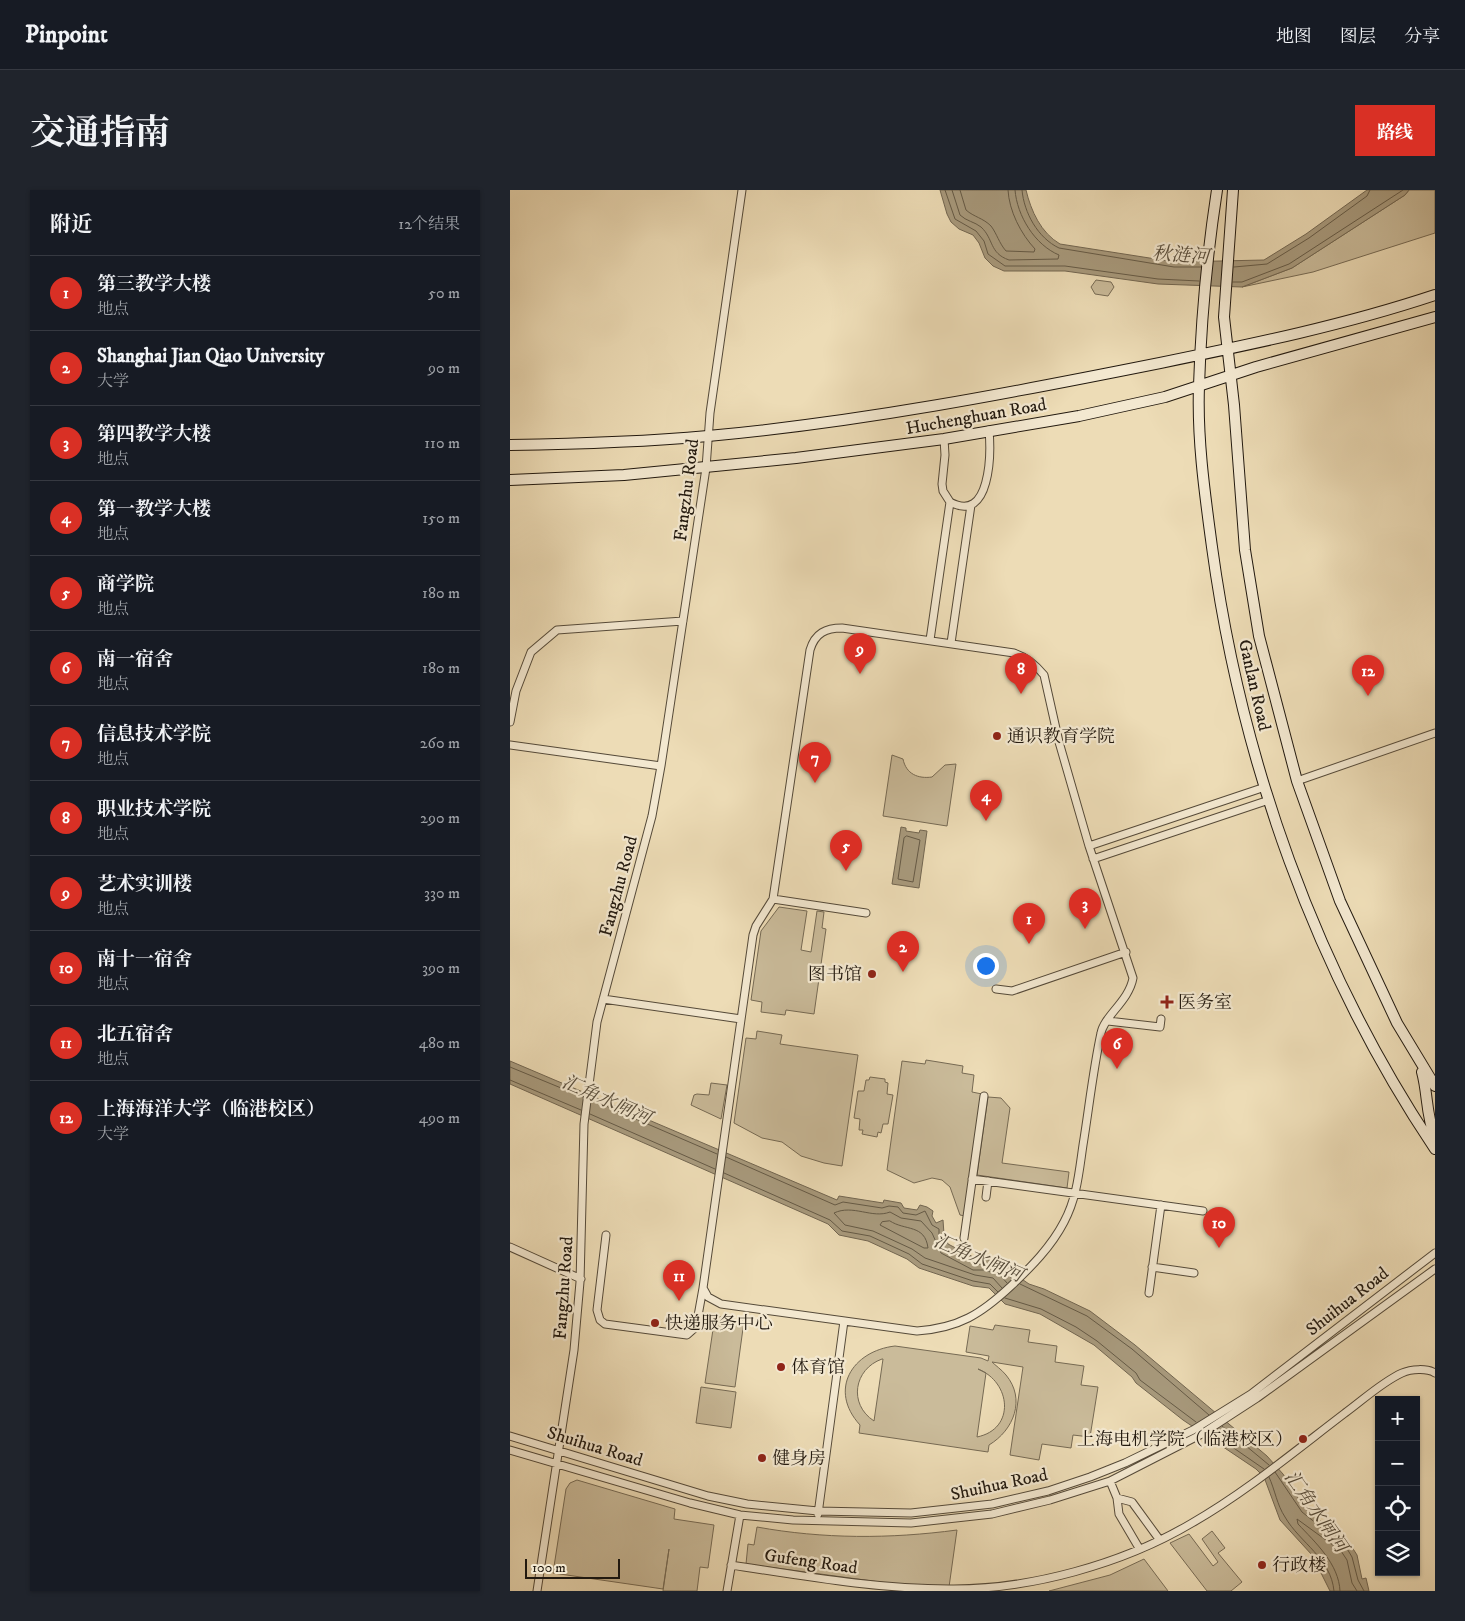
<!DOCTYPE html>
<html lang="zh">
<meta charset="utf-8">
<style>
body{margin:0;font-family:"IM FELL DW Pica","Noto Serif SC",serif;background:#20242c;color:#f1f3f6}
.controls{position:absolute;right:15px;bottom:15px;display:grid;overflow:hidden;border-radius:0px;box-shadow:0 1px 4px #0004}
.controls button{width:45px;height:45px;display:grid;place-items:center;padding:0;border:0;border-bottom:1px solid #363941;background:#171b24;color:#f1f3f6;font:25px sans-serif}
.scale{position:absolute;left:15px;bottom:12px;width:95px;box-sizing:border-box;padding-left:5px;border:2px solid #22190f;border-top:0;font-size:14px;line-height:18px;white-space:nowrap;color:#22190f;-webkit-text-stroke:4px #f3e8d0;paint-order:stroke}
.you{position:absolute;left:475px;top:775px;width:18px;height:18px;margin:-12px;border:4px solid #fff;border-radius:50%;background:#1a73e8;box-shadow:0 0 0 8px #1a73e833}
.badge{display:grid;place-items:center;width:32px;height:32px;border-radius:50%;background:#d93025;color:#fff;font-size:16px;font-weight:700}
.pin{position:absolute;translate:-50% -41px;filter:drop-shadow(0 1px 2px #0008)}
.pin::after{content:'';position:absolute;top:26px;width:18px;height:15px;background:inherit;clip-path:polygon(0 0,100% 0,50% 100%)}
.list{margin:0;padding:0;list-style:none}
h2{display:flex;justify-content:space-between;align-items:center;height:65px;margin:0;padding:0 20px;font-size:21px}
h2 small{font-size:16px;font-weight:400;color:#9ea1a6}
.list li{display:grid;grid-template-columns:32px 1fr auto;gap:15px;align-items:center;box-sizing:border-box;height:75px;padding:0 20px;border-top:1px solid #363941}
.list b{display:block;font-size:19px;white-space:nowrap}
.list p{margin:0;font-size:16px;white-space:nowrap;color:#9ea1a6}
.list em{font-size:16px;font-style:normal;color:#9ea1a6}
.icon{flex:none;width:28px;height:28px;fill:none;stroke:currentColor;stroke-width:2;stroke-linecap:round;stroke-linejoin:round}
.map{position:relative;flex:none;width:925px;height:1401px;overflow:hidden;border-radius:0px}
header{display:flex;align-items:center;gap:30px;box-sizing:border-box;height:70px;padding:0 25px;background:#171b24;border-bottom:1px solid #363941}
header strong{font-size:24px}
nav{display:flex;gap:28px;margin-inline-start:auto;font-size:18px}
.intro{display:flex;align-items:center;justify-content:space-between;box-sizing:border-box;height:120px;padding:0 30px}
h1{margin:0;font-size:35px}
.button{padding:12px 22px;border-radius:0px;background:#d93025;color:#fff;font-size:18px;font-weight:700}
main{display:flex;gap:30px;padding:0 30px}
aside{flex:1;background:#171b24;border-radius:0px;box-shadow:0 1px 4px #0004}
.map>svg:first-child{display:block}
</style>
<header>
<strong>Pinpoint</strong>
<nav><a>地图</a><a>图层</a><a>分享</a></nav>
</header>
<div class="intro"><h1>交通指南</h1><a class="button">路线</a></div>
<main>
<aside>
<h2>附近<small>12个结果</small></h2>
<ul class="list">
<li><span class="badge">1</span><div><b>第三教学大楼</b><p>地点</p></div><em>50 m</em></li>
<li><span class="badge">2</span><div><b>Shanghai Jian Qiao University</b><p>大学</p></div><em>90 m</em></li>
<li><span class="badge">3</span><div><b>第四教学大楼</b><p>地点</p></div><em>110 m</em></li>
<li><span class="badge">4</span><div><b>第一教学大楼</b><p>地点</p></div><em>150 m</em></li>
<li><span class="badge">5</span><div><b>商学院</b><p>地点</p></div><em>180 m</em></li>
<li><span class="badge">6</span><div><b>南一宿舍</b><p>地点</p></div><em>180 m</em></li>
<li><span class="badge">7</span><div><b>信息技术学院</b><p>地点</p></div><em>260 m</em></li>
<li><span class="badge">8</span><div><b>职业技术学院</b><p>地点</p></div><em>290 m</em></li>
<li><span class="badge">9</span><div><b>艺术实训楼</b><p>地点</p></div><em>330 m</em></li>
<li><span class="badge">10</span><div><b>南十一宿舍</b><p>地点</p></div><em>390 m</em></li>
<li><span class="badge">11</span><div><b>北五宿舍</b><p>地点</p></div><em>480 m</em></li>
<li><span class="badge">12</span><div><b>上海海洋大学（临港校区）</b><p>大学</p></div><em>490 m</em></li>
</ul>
</aside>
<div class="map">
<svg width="925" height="1401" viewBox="0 0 925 1401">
<rect width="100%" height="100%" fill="#eddcb6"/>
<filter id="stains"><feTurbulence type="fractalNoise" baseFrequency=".004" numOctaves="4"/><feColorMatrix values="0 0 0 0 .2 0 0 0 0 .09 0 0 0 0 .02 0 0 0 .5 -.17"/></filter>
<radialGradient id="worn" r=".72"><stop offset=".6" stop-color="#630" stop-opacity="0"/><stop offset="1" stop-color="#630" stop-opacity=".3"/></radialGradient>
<path fill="#cabb9a" stroke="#766a54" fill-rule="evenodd" d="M899,0H925V43L803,82L732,97L782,78L895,5Z
M586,90L601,92L604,97L598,106L585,104L581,97Z
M382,565L393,569C396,584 408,589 422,587L435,575L446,574L437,636L373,626Z
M269,717L297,721L291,760L301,762L307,721L314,722L312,738L316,739L304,824L276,820L275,825L251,822L252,812L241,810L251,741Z
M247,841L272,845L270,854L348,865L332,976L314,973L291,966L272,952L252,948L224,933L236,848L246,849Z
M416,870L453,876L452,883L464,885L462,902L472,904L455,1026L450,1025L440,997L432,990L422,988L404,993L377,980L392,871L415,874Z
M360,887L375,889V892L378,893L377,904L383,905L378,934H373L371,943L368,942L367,947L352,944L353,940H349L350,929L344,928L348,901H354L356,890H359Z
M201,893L217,895L211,929L181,915L184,905L187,904L199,905Z
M478,907L491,908L500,918L492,973L559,982L557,998L467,985Z
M205,1126L234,1131L225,1197L195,1193Z
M485,1135L520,1140L518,1152L547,1156L545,1172L574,1176L571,1195L588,1197L580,1247L563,1245L561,1258L532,1254L529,1270L500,1265L513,1177L482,1172C485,1175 492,1180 496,1185C516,1209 504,1240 479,1255L478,1262L349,1243L350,1235C318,1200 342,1161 385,1156L471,1168L478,1171L479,1166L456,1162L460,1136L483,1140ZM372,1169H373L364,1231C338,1214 344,1179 372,1169ZM468,1179C501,1192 506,1239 467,1247L476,1183Z
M191,1197L226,1202L221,1238L186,1233Z
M67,1290L165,1319L164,1329L204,1335L198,1378L190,1377L187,1401H153L159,1359L153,1399L43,1383L56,1299L60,1293Z
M247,1337C313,1349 380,1349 447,1340L439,1397H407L236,1374L238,1354L244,1355Z
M702,1341L715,1358L708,1363L732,1392L721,1401H697L660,1353L679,1344L703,1376L708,1372L692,1349Z
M634,1369L658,1401H539L600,1385Z"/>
<path fill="#a89a7d" stroke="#726651" d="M430,0H516C521,21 531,43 550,54L665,72L754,70L796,44L857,0H899L895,5L782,78L732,97L648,94L555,81H494L483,76L475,68L469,53L463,45L449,39L441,32L437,24Z
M391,637L396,638V641L409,643L410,640L417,641L409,698L382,694Z
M0,871L327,1010L329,1006L373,1013L374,1010L391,1013L394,1018L407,1020L410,1015L417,1017L423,1021L422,1026L426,1033L433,1030L434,1044L438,1054L467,1069H476L498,1076L503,1083L519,1094L534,1099L580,1121L625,1155L757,1266L773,1284L795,1319L840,1354L847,1365L852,1389L856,1388L859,1401H820L802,1365L770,1330L754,1287L746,1279L673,1230L626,1193L622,1187L584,1155L530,1124L495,1114L479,1098L463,1096L409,1078L397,1069L358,1051L329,1045L318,1034L0,894Z"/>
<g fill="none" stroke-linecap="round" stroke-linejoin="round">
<path stroke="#655a46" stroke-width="1" d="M435,0L445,29L466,41L474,51L478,64L495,76H555L648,89L689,91
M442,0L450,25C456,31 465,32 471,37C484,49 479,63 499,70L548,69L549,65C525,55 507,26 505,0
M450,0L456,20C464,27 473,28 481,36C487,44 489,53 496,61L524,62L525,59C511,44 499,21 498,0
M512,0C514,23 528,48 549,58L664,77H691
M724,77L757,74L799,48L857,6L860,0
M723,92H732L779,74L893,0
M397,646L410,650L403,692L388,689L394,648Z
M0,877L73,907
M0,890L71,920
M82,910L207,964
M80,924L205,979
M216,967L325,1015L333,1012L372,1018L379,1016L388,1017L393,1023L406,1025L415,1021L422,1035L429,1039V1046L435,1058L465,1073L494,1080L502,1089
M214,983L320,1030L332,1041L360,1046L399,1064L412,1074L463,1091L480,1094L488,1102
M380,1031C395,1041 415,1034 418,1058H414L370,1035L372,1032Z
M510,1094L577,1126L622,1159L699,1225
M492,1098L483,1088L465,1085L415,1068L402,1059L363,1041L335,1035L324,1023C343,1014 362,1029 380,1022L391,1028L411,1031L422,1043L431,1063L463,1080H474L490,1085L497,1093
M495,1108L531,1119L566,1137L587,1151L626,1183L630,1190L686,1232
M712,1236L759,1275
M702,1243L754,1279
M765,1282L792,1322L836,1357L842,1367L848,1390L854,1401
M759,1287C765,1300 767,1315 775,1327C790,1353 821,1368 824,1401
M830,1401C829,1374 805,1352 788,1334L787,1329L831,1361L837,1370L842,1393L847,1401"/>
<defs>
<path id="minor" d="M434,249L435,265L432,294L433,301L440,312C481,334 481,263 479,240
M332,438L504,463C516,467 525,474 534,485L549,552L579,656L623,788C619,811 594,826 591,843C583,880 579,918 573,955C569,982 567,1008 554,1032C541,1057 521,1077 501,1096C471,1124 449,1138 407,1141L211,1114L198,1107L193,1098L243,745L246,736L263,709L300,460C305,443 316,438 332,438Z
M420,450L440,312
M441,453L461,315
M0,532L6,501L21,462L47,440L173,431
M0,555L151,576
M787,591L925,543
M579,656L755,597
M583,669L759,610
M263,709L356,723
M486,799L502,801L616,762
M93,809L231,829
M598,831L650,837L651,829
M462,989L693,1021
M476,1007L478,991
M96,1045L87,1120L90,1130L95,1134L177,1145L186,1137L193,1098
M454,1048L474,906
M0,1057L71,1089
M642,1077L684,1083
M639,1103L651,1015
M0,1246L198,1306L237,1314L308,1321L401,1323L482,1314L538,1301L580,1287L615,1273L683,1240L741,1204L925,1063
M0,1260L180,1313L230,1325L283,1330L401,1333L482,1324L540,1310L600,1291L690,1245L747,1208L925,1079
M600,1291L607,1308L609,1324L629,1358
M607,1308L622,1312L649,1349
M308,1324L334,1131
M221,1375C294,1386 366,1399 439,1399C519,1400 613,1374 682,1333C736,1302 785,1261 835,1223C853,1210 872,1192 892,1183C901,1179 917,1178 925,1183
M27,1401L64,1160L70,1092L74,934L87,832L142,626L151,576L196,278L200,223L232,0
M217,1401L230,1325"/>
<path id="secondary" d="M707,0C697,65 691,131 689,196C687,250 695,305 702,357C731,570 805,780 925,959
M723,0L714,127L724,215L735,360L749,446L787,591L830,711L887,833L925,896
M0,255C66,254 132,252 198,246C351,232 500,203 650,173C743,154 835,135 925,105
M0,290L114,285L286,268L434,249L569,226L655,207L746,177L925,127
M912,882C918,904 916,926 925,947"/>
</defs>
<use href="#minor" stroke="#554a39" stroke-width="9"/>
<use href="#secondary" stroke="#22190f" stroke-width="12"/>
<use href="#minor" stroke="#f3e8d0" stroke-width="7"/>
<use href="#secondary" stroke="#f3e8d0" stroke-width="10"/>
</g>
<g fill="#8f2418" stroke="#f3e8d0" stroke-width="2">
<circle cx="487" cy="546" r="5"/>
<circle cx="362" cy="784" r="5"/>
<path d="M654.5 804.5h5v5h5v5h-5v5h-5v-5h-5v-5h5z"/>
<circle cx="145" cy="1133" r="5"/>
<circle cx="271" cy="1177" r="5"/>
<circle cx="793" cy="1249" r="5"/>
<circle cx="252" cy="1268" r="5"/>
<circle cx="752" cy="1375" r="5"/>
</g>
<g text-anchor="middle" stroke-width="4.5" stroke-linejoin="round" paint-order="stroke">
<g font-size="18" fill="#22190f" stroke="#f3e8d0">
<text transform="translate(466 226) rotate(-10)" y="6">Huchenghuan Road</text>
<text transform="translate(176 300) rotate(-83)" y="6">Fangzhu Road</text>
<text transform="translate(745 495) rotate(77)" y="6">Ganlan Road</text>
<text transform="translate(108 696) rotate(-75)" y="6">Fangzhu Road</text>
<text transform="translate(53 1098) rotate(-86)" y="6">Fangzhu Road</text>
<text transform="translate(837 1111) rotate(-38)" y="6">Shuihua Road</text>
<text transform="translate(85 1256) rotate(17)" y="6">Shuihua Road</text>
<text transform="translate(489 1294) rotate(-12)" y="6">Shuihua Road</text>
<text transform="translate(301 1371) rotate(8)" y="6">Gufeng Road</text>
</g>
<g font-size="18" fill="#22190f" stroke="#f3e8d0" text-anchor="start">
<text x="497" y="552">通识教育学院</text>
<text x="352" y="790" text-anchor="end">图书馆</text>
<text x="668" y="818">医务室</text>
<text x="155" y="1139">快递服务中心</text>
<text x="281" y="1183">体育馆</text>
<text x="783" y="1255" text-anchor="end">上海电机学院（临港校区）</text>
<text x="262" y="1274">健身房</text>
<text x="762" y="1381">行政楼</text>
</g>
<g font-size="19" font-style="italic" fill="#584d3b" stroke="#f3e8d0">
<text transform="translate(671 64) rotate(4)" y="7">秋涟河</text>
<text transform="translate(97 909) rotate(24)" y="7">汇角水闸河</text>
<text transform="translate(469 1067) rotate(23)" y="7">汇角水闸河</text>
<text transform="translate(807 1321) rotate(55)" y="7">汇角水闸河</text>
</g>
</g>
<rect width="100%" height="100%" filter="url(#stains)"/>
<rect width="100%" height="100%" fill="url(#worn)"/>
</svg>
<div class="controls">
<button>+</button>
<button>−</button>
<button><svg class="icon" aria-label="locate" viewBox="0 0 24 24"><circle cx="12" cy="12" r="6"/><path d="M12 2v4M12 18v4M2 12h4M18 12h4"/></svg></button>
<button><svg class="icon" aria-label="layers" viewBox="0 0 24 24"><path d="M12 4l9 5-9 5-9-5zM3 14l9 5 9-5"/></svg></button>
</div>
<div class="scale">100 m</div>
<div class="you"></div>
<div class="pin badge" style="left:519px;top:754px">1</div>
<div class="pin badge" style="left:393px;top:782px">2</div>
<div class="pin badge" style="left:575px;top:739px">3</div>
<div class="pin badge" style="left:476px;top:631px">4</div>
<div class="pin badge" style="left:336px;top:681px">5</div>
<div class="pin badge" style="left:607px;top:879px">6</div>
<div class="pin badge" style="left:305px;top:593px">7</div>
<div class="pin badge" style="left:511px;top:504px">8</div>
<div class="pin badge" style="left:350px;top:484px">9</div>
<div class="pin badge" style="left:709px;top:1058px">10</div>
<div class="pin badge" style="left:169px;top:1111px">11</div>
<div class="pin badge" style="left:858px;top:506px">12</div>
</div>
</main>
